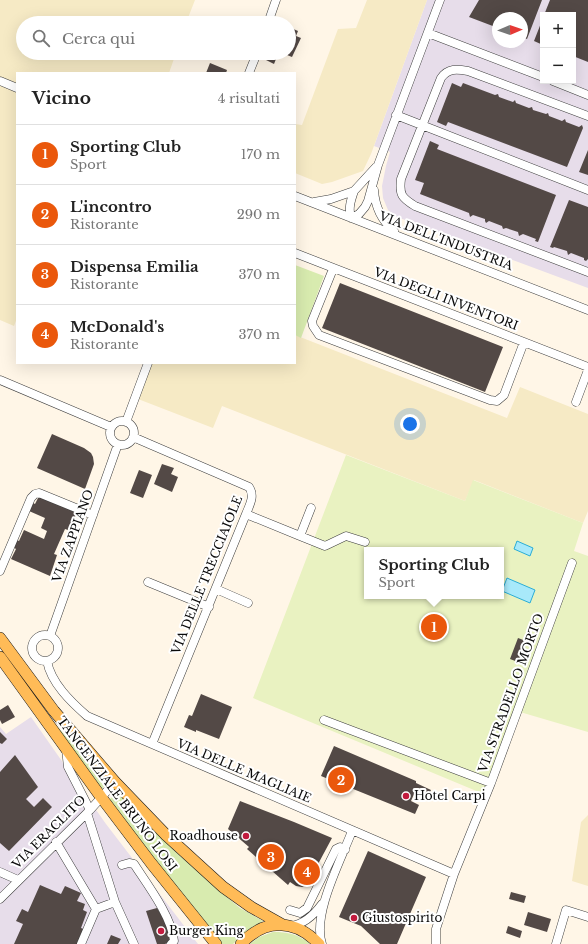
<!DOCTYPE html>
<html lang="it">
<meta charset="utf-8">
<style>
body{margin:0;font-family:"Libre Baskerville",serif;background:#f6f6f6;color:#222}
.controls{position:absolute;right:12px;top:12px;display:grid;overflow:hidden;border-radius:0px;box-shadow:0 4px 16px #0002}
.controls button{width:36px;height:36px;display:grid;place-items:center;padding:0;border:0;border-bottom:1px solid #e0e0e0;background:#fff;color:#222;font:20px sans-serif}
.compass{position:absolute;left:492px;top:12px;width:36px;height:36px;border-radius:50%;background:#fff;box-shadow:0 4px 16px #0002;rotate:88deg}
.you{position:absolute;left:410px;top:424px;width:14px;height:14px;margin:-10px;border:3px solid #fff;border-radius:50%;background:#1a73e8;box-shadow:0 0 0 6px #1a73e833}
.badge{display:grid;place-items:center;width:26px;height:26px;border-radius:50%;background:#ea580c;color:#fff;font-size:13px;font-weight:700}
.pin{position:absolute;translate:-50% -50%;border:2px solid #fff;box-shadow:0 1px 4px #0006}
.popup{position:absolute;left:364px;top:547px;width:140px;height:52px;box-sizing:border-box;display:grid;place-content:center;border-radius:0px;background:#fff;filter:drop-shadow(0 1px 3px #0005);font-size:13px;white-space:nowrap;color:#767676}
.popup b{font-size:15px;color:#222}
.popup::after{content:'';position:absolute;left:50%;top:100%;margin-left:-8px;border:8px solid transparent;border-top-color:#fff}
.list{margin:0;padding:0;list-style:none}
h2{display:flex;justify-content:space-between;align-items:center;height:52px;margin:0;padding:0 16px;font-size:17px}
h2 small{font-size:13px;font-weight:400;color:#767676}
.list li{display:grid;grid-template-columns:26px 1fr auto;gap:12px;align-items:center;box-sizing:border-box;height:60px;padding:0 16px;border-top:1px solid #e0e0e0}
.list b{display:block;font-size:15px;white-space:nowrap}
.list p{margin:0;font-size:13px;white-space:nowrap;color:#767676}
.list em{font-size:13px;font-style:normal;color:#767676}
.icon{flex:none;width:22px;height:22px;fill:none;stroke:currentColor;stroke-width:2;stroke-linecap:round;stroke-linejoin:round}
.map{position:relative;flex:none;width:588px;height:944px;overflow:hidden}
.search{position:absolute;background:#fff;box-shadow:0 4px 16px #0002;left:16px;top:16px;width:280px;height:44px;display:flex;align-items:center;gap:10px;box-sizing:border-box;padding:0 14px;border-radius:22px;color:#767676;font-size:15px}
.panel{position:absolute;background:#fff;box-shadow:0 4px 16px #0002;left:16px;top:72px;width:280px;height:292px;border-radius:0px}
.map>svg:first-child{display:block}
</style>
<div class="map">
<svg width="588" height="944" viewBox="0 0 588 944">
<rect width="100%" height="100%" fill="#fff6e7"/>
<path fill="#e7ddea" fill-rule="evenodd" d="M427,0H588V288L397,217L388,210L383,198L382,186L386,166L390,152L374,146ZM543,15H573V81H543ZM498,18H522V42H498Z
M31,717L106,824L198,944H0V727L6,734Z"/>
<path fill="#f6eac5" d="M0,0H195L186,23H23V53H176L169,73H17V318L14,326L0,320Z
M367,0H427L371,154L363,171L332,182L322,184L295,173V124L302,125L338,29L356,28Z
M295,335L507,418L520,387L588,414V511L583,523L474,480L465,501L222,406L213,428L138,399L151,363H295Z
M588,815V886L572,881L581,822Z"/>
<path fill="#d8ebaf" d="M295,265L324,276L301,338L295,335Z
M56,725L107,782L102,789L59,731Z
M117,792L178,854L228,898L240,908L263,921L246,931L233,944H222L165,874L109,800Z
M273,932C288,932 298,934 310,944H250L259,937Z"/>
<path fill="#e9f2c1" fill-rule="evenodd" d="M346,455L465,501L473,480L583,523L574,551L588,556V732L520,712L486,795L253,698ZM367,550H501V596H367Z"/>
<path fill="#a8e9fa" stroke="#2aadd6" d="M517,541L533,548L530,556L514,549Z
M507,578L535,590L530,603L502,591Z"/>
<path fill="#534946" d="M479,0H542L527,39L522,37V18H498V28L469,17Z
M550,0H588V62L573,56V15H544Z
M543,18V45L534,41Z
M212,19L222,23H211Z
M289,27L298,31L296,36L301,38L292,57L282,53H289Z
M214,53H236L233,60Z
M269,53H274L272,57L276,59L274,64L266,60Z
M210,63L227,70L226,73H206Z
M452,83L461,87L463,83L495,95L498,94L499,97L513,102L515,100L516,103L529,108L532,107L533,110L546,114L548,113L549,116L562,121L565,119L566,122L579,127L582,125L583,128L567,167L448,122L446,126L437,122Z
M430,141L439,145L437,149L556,195L538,242L535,241L536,239L523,234L519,236L518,232L506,228L503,229L502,226L489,221L486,223L485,221V219L473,215L470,217L469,213L420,194L424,183L415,180Z
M588,150V175L579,172Z
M569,200L588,207V259L586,261L584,260V258L571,253L568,255L567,251L554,247L553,248L550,247Z
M340,283L503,347L485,392L322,328Z
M52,434L84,448L91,453L93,457L94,464L85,489L37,468Z
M162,464L174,468L171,474L178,477L172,492L154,484Z
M139,470L152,475L143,498L130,493Z
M39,496L77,513L68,530L65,529L54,554L57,555L50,576L11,559L16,549L13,547L17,540L19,541L24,530L44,539L47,531L41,528L45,518L29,511L33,503L35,504Z
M518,638L526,641L518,662L510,659Z
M201,694L232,707L219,739L196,730V732L184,727L189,715L192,716Z
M8,705L15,717L2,724L0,720V710Z
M0,732L7,739L2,744L0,743Z
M334,746L416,781V783L431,790L427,799L414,794L411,801L419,805L415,814L321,776Z
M15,755L38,787L26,799L34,807L43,798L52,807L9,851L0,843V772Z
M240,801L294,822L332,838L317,866V876L313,883L302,887L296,886L290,882L288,885L247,849L249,847L228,829Z
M368,851L426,877L397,944H380L361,926L339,917Z
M40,885L61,894L65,886L81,893L77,901L85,904L83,910L87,912L81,928L86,930L81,944H14L23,924L16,921L22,909L28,912Z
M511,892L526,896L524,903L509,899Z
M157,908L165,920L172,941L165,944H157L146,911Z
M528,912L551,919L547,932L524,925Z
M508,926L522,931L520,938L506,933Z
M111,935L121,939L118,944H107Z"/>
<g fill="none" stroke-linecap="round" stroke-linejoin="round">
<defs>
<path id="minor" d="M268,23L276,0
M428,33L543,77
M249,73L257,53
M0,81L17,88
M553,81L588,95
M396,115L588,190
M588,116L468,71C457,69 448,68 441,78L401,179C399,195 402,198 415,206L588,272
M374,190C375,207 381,220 394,231
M354,191C351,200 348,208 351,218L359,214L365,207L368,201L378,165L440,0
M295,196L588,310
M314,202L331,199L354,191L376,167
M295,253L588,367
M333,269L312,321L313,326L319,335L490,400L497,401L504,395L524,342
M0,380L111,427
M576,402L588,370
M110 433a12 12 0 1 1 24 0a12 12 0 1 1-24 0Z
M126,422L148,363
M133,437L249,487C255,496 250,504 246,514L152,744
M246,514L300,536L311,508
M300,536L325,546L346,536L365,542
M0,571L31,498L35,494L39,493L93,515
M148,582L209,607
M216,589L248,603
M32 648a13 13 0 1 1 26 0a13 13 0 1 1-26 0Z
M50,636L118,444
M47,661C51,683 71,702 87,716L454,874
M324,720L491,783
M66,749L68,767L90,810
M87,813L115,902L134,944
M56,842L96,909L81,944
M122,865L129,863L134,864C147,884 172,917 174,941L171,944
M0,872L18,880
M0,899L90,810L115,782
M96,909L115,902
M290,910L300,913L307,908L336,849L340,847L345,850
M291,926C305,924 314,915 322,904
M322,944C312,914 341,860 352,831
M436,944V929L454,874L491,783L572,563
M556,944L566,910L588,917"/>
<path id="major" d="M0,638L54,711L115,782L166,835L223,887L251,907L283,925
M0,657L101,797L151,863L216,944
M241,944C265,918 295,919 319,944"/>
</defs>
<use href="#minor" stroke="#3d3d3d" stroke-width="9"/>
<use href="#major" stroke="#1b1b1b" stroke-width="12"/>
<use href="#minor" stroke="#fff" stroke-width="8"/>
<use href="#major" stroke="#ffbb57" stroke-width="11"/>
</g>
<g fill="#c21a3d" stroke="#fff" stroke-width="1.5">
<circle cx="406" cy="796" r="4"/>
<circle cx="246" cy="836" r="4"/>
<circle cx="354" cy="918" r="4"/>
<circle cx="161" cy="931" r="4"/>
</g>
<g text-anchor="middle" stroke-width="4" stroke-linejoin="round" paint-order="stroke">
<g font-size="12" fill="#0a0a0a" stroke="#fff">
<text transform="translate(446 241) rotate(21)" y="4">VIA DELL'INDUSTRIA</text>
<text transform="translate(446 299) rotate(21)" y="4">VIA DEGLI INVENTORI</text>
<text transform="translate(73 536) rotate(-70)" y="4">VIA ZAPPIANO</text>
<text transform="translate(207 575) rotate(-68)" y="4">VIA DELLE TRECCIAIOLE</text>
<text transform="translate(511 693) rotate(-70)" y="4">VIA STRADELLO MORTO</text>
<text transform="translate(244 771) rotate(23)" y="4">VIA DELLE MAGLIAIE</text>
<text transform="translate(117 794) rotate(53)" y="4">TANGENZIALE BRUNO LOSI</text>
<text transform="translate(49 832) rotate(-45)" y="4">VIA ERACLITO</text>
</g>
<g font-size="12" fill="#0a0a0a" stroke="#fff" text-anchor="start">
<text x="414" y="800">Hotel Carpi</text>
<text x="238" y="840" text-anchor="end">Roadhouse</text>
<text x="362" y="922">Giustospirito</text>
<text x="169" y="935">Burger King</text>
</g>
</g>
</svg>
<div class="controls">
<button>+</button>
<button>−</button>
</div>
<svg class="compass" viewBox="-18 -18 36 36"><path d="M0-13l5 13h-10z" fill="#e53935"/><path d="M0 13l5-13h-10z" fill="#767676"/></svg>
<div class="you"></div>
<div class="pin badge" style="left:434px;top:627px">1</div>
<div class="popup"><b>Sporting Club</b>Sport</div>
<div class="pin badge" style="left:341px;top:780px">2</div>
<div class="pin badge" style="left:271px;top:857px">3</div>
<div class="pin badge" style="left:307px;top:872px">4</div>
<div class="search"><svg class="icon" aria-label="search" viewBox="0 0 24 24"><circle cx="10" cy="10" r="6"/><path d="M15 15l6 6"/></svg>Cerca qui</div>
<section class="panel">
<h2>Vicino<small>4 risultati</small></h2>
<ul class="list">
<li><span class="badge">1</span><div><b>Sporting Club</b><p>Sport</p></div><em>170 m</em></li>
<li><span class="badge">2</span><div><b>L'incontro</b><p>Ristorante</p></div><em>290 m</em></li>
<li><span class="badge">3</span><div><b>Dispensa Emilia</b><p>Ristorante</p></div><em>370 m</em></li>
<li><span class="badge">4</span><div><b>McDonald's</b><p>Ristorante</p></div><em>370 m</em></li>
</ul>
</section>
</div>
